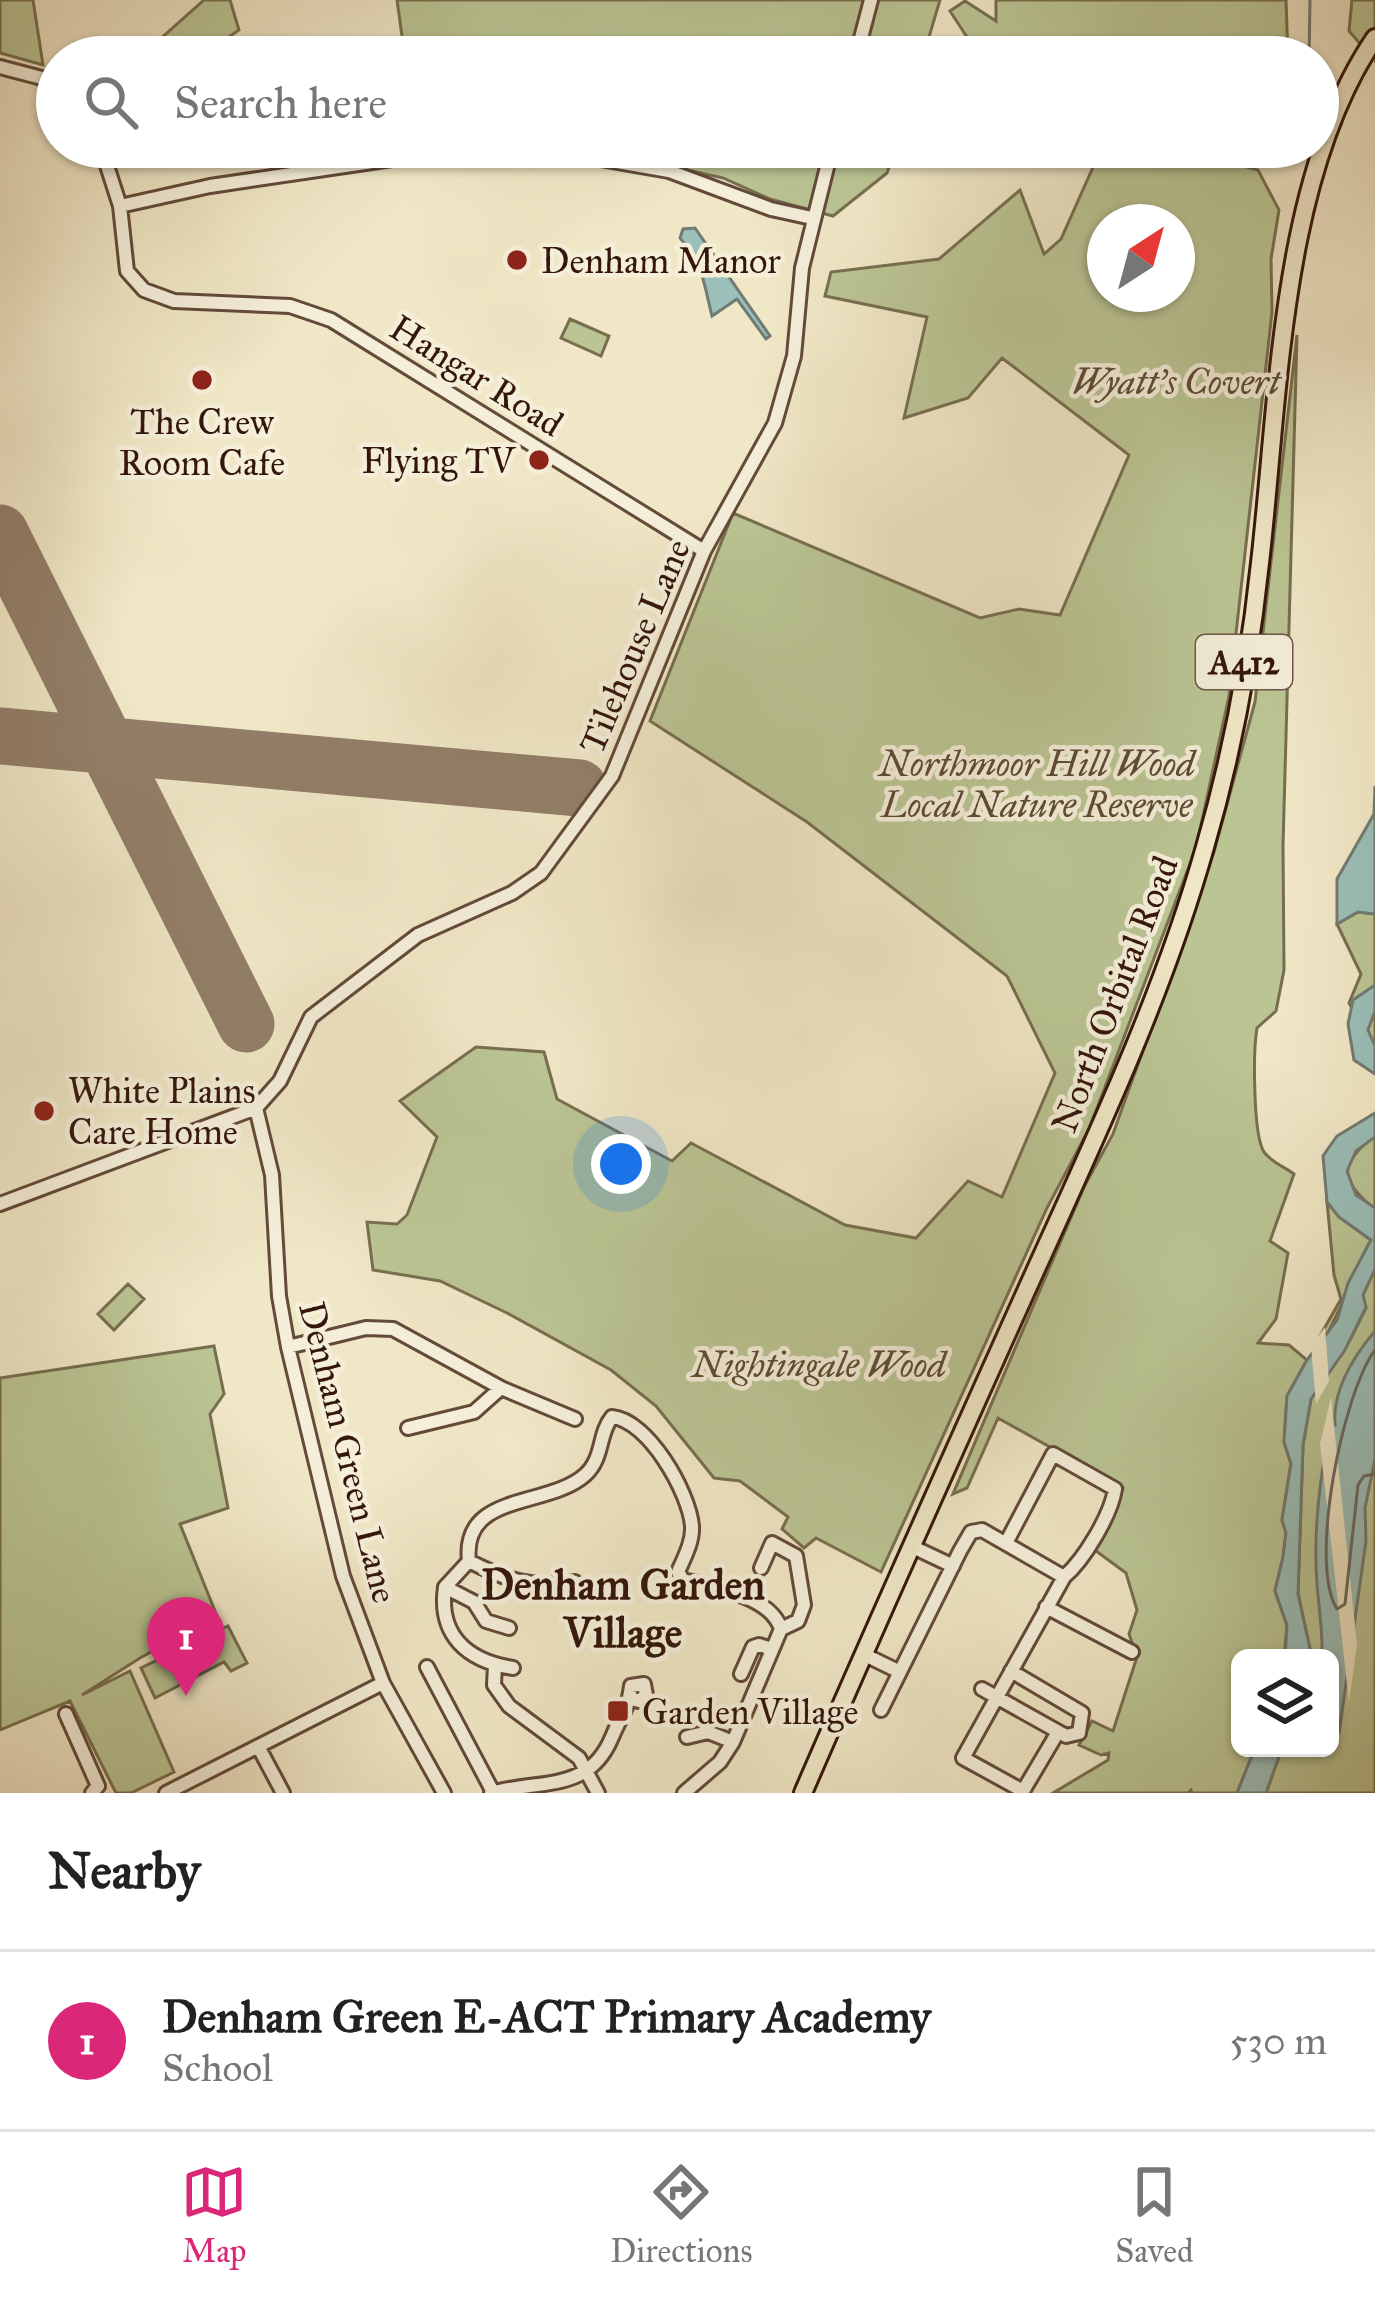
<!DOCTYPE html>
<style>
body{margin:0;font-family:"IM FELL Great Primer",serif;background:#f6f6f6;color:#222}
.controls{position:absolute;right:36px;bottom:36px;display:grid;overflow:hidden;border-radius:18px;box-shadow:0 3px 9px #0004}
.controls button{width:108px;height:108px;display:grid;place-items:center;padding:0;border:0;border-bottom:3px solid #e0e0e0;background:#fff;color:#222;font:60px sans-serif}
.compass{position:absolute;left:1087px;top:204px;width:108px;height:108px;border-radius:50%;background:#fff;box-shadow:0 3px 9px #0004;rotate:36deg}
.you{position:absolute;left:621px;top:1164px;width:42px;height:42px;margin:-30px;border:9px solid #fff;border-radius:50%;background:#1a73e8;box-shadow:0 0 0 18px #1a73e833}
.badge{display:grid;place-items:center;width:78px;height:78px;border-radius:50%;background:#db2777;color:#fff;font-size:39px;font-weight:700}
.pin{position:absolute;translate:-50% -99px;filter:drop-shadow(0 3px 6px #0008)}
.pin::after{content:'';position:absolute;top:63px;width:42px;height:36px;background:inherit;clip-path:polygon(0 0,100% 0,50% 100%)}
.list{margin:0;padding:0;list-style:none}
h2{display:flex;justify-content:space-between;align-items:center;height:156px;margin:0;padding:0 48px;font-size:51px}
h2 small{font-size:39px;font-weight:400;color:#767676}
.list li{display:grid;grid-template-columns:78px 1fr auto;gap:36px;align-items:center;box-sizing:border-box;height:180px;padding:0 48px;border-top:3px solid #e0e0e0}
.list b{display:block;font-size:45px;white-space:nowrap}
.list p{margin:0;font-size:39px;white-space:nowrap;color:#767676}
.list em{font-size:39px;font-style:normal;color:#767676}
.icon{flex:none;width:66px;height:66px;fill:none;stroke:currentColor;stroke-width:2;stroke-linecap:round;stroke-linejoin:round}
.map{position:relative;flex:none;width:1375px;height:1793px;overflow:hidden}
.search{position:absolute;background:#fff;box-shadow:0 3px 9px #0004;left:36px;right:36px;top:36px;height:132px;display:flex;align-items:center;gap:30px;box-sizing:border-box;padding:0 42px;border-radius:66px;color:#767676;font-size:45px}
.sheet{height:336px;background:#fff}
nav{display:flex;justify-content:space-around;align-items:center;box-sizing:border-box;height:168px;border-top:3px solid #e0e0e0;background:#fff;font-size:33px;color:#767676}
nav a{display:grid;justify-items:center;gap:6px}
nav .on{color:#db2777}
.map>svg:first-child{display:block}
</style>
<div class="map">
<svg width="1375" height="1793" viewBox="0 0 1375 1793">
<rect width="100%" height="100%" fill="#f0e7c6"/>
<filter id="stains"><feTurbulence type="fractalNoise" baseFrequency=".00167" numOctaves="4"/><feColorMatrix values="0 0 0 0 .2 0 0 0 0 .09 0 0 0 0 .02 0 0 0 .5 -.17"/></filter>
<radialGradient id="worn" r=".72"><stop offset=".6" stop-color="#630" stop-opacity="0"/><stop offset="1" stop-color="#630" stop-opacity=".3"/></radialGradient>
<path fill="#bbc594" stroke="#786e4f" stroke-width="3" fill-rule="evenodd" d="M0,0H33L43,65L0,53Z
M204,0H230L239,30L200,57H140Z
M397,0H940L923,57H397L402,36Z
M996,0H1286L1288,57H980L950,11L965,1L996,21Z
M1352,0H1375V61L1349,31Z
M582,147H896L887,173L833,216L770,199L723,178Z
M1102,147H1175L1258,170L1279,210L1271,259L1272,312L1229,696L1196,848L1089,1129L1047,1208L881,1572L816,1538L804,1548L782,1529L788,1517L740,1481L714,1478L656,1406L611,1370L507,1313L440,1281L373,1270L367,1222L397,1224L407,1215L437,1137L400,1101L476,1047L544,1052L557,1099L672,1161L691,1143L845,1225L916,1238L968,1181L1002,1197L1055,1073L1007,976L807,822L650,721L733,513L980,618L1019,609L1060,615L1129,455L1002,358L968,398L904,418L927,317L825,296L831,272L939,259L1020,190L1044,254L1061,239ZM1105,222H1177V294H1105Z
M570,319L609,336L601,356L561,338Z
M1297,335L1283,846L1284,970L1276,1011L1257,1028C1253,1051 1253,1135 1264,1152C1272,1163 1285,1167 1294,1174L1270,1241L1288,1253L1276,1319L1258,1343L1289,1345L1307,1360L1287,1396L1284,1442L1291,1463L1282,1520L1286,1533L1283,1557L1275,1591L1287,1625L1284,1658H1240V1748H1255L1237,1793H1192L1191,1790L1188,1793H1053L1108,1760L1109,1753L1101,1755L1079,1745L1092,1721L1113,1731L1137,1657L1129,1634L1137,1610L1126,1573L1092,1548L1123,1488L998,1418L967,1488L953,1494L1084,1187L1113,1134L1214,852L1255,702Z
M1358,912L1375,914V1046L1349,1003L1361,974L1337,924Z
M1375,1135V1209C1338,1180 1339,1164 1375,1135Z
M1327,1202L1339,1217L1371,1240C1352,1273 1343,1310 1322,1342L1320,1336L1341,1299L1334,1275Z
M1375,1269V1793H1266L1282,1748H1330V1658H1312L1298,1593L1303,1445L1311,1399L1351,1338L1366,1308L1363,1295Z
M128,1284L144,1299L114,1330L98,1314Z
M214,1346L224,1394L210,1414L228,1508L180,1524L217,1616L140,1658L82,1695L130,1671L174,1772L131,1793H116L70,1701L0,1730V1378Z
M228,1626L247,1663L231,1671L224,1662L155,1698L141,1668Z"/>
<path fill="#9bbfb9" stroke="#727b73" stroke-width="3" d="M695,228L770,336L766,339L737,299L712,316C708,301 702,267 694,254C691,248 684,244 680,238L683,229Z
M1375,786V914L1358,912L1337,924V879L1374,814Z
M1375,985V1011L1368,1030L1375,1046V1074L1354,1060L1348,1024L1353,1000Z
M1375,1113V1137L1356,1151L1347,1171L1356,1195L1375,1208V1269L1363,1295L1366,1307L1345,1350L1311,1399L1303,1445L1298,1594L1312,1658H1285L1287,1625L1275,1591L1283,1557L1286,1533L1282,1520L1291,1464L1284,1442L1287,1396L1307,1360L1337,1320L1348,1283L1371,1240L1339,1217L1327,1202L1323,1156L1337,1136Z
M1375,1331V1459L1365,1508L1366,1541L1339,1733L1330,1732V1658H1322C1323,1632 1319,1609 1317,1584C1313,1530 1320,1478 1330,1426L1335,1425C1332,1391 1354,1356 1375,1331Z
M1255,1748H1282L1266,1793H1237Z"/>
<path fill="#f0e7c6" d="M1325,1327L1329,1381L1316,1404L1311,1346Z
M1331,1397L1357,1644L1349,1702L1320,1444Z"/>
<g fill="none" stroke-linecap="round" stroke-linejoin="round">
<path stroke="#686a62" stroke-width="3" d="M1375,1350C1343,1393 1308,1563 1337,1609L1345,1604L1358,1485L1364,1476L1375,1474"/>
<path stroke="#727b73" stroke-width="3" d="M1309,57L1310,0"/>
<path stroke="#927e68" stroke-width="57" d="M0,533L246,1024
M0,736L579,788"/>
<defs>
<path id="minor" d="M856,57L871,0
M0,67L57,82
M101,147L120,206L127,271L144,290L174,301L290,306L331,320L704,551
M531,147L669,171L771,209L812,218
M120,206L210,186L474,147
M256,1108L272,1175L279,1296L288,1347L343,1576L383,1683L444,1793
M0,1204L256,1108L280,1081L311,1017L418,935L512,893L541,873L612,776L704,551L775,423L794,356L802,268L832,147
M288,1347L366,1328L393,1329L501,1388L575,1419
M408,1428L474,1412L501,1388
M1006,1543L1053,1454L1115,1489C1111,1515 1084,1560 1064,1577
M913,1547L953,1566
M469,1561C461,1492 548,1508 585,1475C604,1458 598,1434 612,1417C648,1420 689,1492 692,1526C693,1542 684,1558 678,1572L683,1580C714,1588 770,1595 781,1629L733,1742L720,1762L684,1793
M469,1561L445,1587C438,1635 467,1661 513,1668
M469,1561C505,1580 535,1589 575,1582
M761,1568L772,1543L796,1556L804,1605L798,1621L781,1629
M445,1587L474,1602L486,1621L509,1628
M1046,1607L1132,1652
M865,1655L900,1672
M495,1665L494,1685L509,1706L579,1758L598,1793
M427,1667L493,1792
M741,1674L753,1647L759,1645L772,1649
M982,1689L1066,1736L1079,1733L1082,1713L1011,1671
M881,1710L960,1551L971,1532L982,1530L1064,1577L963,1758L1023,1791L1058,1732
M66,1714L98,1786L92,1793
M687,1737L708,1732L733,1742
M259,1748L283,1793
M166,1793L383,1683
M491,1793C541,1779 589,1793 612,1737C622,1713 628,1710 631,1686L644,1684L646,1695L639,1701L633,1699"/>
<path id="major" d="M803,1793C876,1624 952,1456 1027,1289C1092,1145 1162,999 1205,847C1232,755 1250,658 1260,563C1279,400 1280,177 1375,38"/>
</defs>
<use href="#minor" stroke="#634a39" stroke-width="18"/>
<use href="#major" stroke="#34160a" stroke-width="22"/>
<use href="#minor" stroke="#f5efda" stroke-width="12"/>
<use href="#major" stroke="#f0e7c6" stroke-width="16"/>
</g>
<g fill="#8f2418" stroke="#f5efda" stroke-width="4.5">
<circle cx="517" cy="260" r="12"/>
<circle cx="202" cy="380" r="12"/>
<circle cx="539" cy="460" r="12"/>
<circle cx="44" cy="1111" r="12"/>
<rect x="606" y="1699" width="24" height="24" rx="6"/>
</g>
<g text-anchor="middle" stroke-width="9" stroke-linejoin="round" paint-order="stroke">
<rect fill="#f5efda" stroke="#6e5748" stroke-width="3" x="1196" y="635" width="96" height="54" rx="9"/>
<g font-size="33" font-weight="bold" fill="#34160a">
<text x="1244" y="674">A412</text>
</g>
<g font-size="36" fill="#34160a" stroke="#f5efda" text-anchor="start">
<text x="541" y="273">Denham Manor</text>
<text x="202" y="434" text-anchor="middle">The Crew<tspan x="202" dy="41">Room Cafe</tspan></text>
<text x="515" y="473" text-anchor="end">Flying TV</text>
<text x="68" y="1103">White Plains<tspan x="68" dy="41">Care Home</tspan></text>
<text x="642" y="1724">Garden Village</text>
</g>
<g font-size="36" fill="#34160a" stroke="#f5efda">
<text transform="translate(477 375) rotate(32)" y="13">Hangar Road</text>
<text transform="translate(634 646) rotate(-67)" y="13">Tilehouse Lane</text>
<text transform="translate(1114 994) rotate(-69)" y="13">North Orbital Road</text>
<text transform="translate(349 1452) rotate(76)" y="13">Denham Green Lane</text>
</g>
<g font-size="36" font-style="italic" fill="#5c4b33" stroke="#f5efda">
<text x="1176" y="394">Wyatt's Covert</text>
<text x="1037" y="776">Northmoor Hill Wood<tspan x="1037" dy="41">Local Nature Reserve</tspan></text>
<text x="819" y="1377">Nightingale Wood</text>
</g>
<g font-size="42" font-weight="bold" fill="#34160a" stroke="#f5efda">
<text x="623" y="1599">Denham Garden<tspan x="623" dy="48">Village</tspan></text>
</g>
</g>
<rect width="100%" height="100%" filter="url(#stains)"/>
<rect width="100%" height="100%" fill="url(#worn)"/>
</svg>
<div class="controls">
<button><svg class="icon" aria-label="layers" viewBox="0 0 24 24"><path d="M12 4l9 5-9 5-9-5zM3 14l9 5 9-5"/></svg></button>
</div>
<svg class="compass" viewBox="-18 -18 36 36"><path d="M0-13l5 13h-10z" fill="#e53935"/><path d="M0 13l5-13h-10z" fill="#767676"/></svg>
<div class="you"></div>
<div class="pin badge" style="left:186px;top:1696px">1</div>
<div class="search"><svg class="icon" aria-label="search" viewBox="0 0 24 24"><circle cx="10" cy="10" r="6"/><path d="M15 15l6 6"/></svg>Search here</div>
</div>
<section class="sheet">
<h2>Nearby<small></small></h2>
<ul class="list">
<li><span class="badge">1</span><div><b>Denham Green E-ACT Primary Academy</b><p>School</p></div><em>530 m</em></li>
</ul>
</section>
<nav>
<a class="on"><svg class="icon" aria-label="map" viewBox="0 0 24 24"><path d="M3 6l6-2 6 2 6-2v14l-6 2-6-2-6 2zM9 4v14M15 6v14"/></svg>Map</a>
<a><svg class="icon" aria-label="directions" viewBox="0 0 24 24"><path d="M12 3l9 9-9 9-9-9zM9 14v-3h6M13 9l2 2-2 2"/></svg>Directions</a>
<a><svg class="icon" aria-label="saved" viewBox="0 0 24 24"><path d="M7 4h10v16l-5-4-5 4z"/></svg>Saved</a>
</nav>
